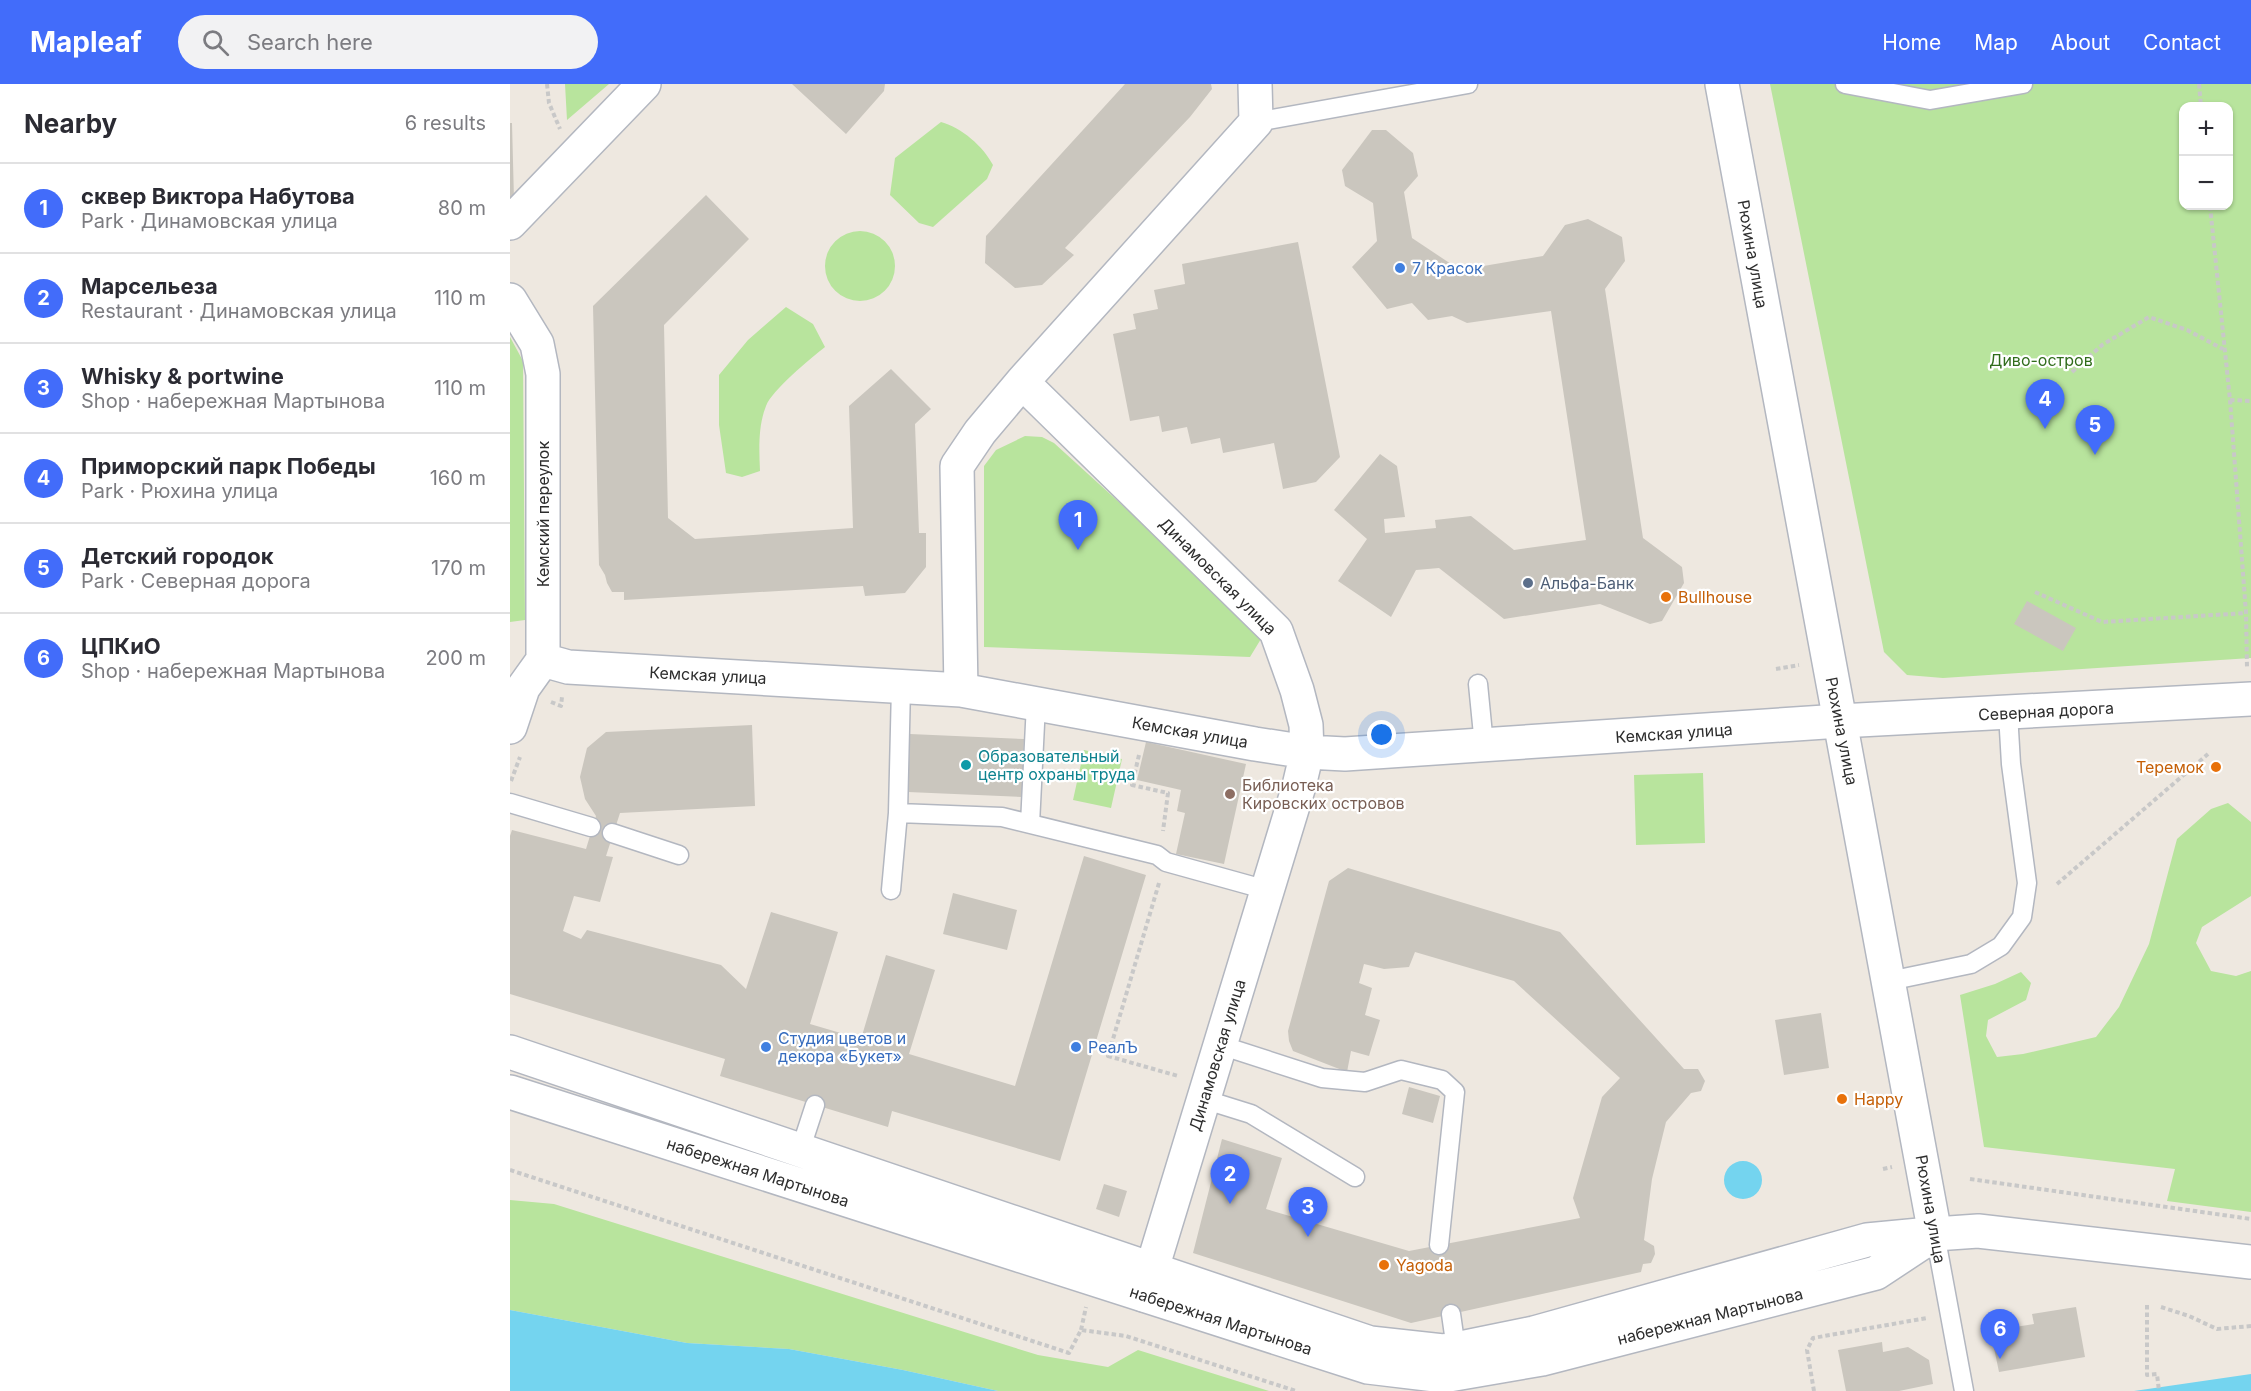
<!DOCTYPE html>
<meta charset="utf-8">
<style>
body{margin:0;font-family:Inter,sans-serif;background:#f2f2f3;color:#2b2b33}
.controls{position:absolute;right:18px;top:18px;display:grid;overflow:hidden;border-radius:12px;box-shadow:0 2px 4px #0004}
.controls button{width:54px;height:54px;display:grid;place-items:center;padding:0;border:0;border-bottom:2px solid #e1e1e2;background:#fff;color:#2b2b33;font:30px sans-serif}
.you{position:absolute;left:872px;top:651px;width:21px;height:21px;margin:-15px;border:4px solid #fff;border-radius:50%;background:#1a73e8;box-shadow:0 0 0 9px #1a73e833}
.badge{display:grid;place-items:center;width:39px;height:39px;border-radius:50%;background:#426cfa;color:#fff;font-size:20px;font-weight:700}
.pin{position:absolute;translate:-50% -50px;filter:drop-shadow(0 2px 3px #0008)}
.pin::after{content:'';position:absolute;top:32px;width:21px;height:18px;background:inherit;clip-path:polygon(0 0,100% 0,50% 100%)}
.list{margin:0;padding:0;list-style:none}
h2{display:flex;justify-content:space-between;align-items:center;height:78px;margin:0;padding:0 24px;font-size:26px}
h2 small{font-size:20px;font-weight:400;color:#7c7c81}
.list li{display:grid;grid-template-columns:39px 1fr auto;gap:18px;align-items:center;box-sizing:border-box;height:90px;padding:0 24px;border-top:2px solid #e1e1e2}
.list b{display:block;font-size:22px;white-space:nowrap}
.list p{margin:0;font-size:20px;white-space:nowrap;color:#7c7c81}
.list em{font-size:20px;font-style:normal;color:#7c7c81}
.icon{flex:none;width:33px;height:33px;fill:none;stroke:currentColor;stroke-width:2;stroke-linecap:round;stroke-linejoin:round}
.map{position:relative;flex:none;width:1741px;height:1307px;overflow:hidden}
header{display:flex;align-items:center;gap:36px;box-sizing:border-box;height:84px;padding:0 30px;background:#426cfa;color:#fff}
header strong{font-size:28px}
nav{display:flex;gap:33px;margin-inline-start:auto;font-size:21px}
.search{width:420px;height:54px;background:#f2f2f3;display:flex;align-items:center;gap:15px;box-sizing:border-box;padding:0 21px;border-radius:33px;color:#7c7c81;font-size:22px}
main{display:flex}
aside{flex:1;background:#fff}
.map>svg:first-child{display:block}
</style>
<header>
<strong>Mapleaf</strong>
<div class="search"><svg class="icon" aria-label="search" viewBox="0 0 24 24"><circle cx="10" cy="10" r="6"/><path d="M15 15l6 6"/></svg>Search here</div>
<nav><a>Home</a><a>Map</a><a>About</a><a>Contact</a></nav>
</header>
<main>
<aside>
<h2>Nearby<small>6 results</small></h2>
<ul class="list">
<li><span class="badge">1</span><div><b>сквер Виктора Набутова</b><p>Park · Динамовская улица</p></div><em>80 m</em></li>
<li><span class="badge">2</span><div><b>Марсельеза</b><p>Restaurant · Динамовская улица</p></div><em>110 m</em></li>
<li><span class="badge">3</span><div><b>Whisky &amp; portwine</b><p>Shop · набережная Мартынова</p></div><em>110 m</em></li>
<li><span class="badge">4</span><div><b>Приморский парк Победы</b><p>Park · Рюхина улица</p></div><em>160 m</em></li>
<li><span class="badge">5</span><div><b>Детский городок</b><p>Park · Северная дорога</p></div><em>170 m</em></li>
<li><span class="badge">6</span><div><b>ЦПКиО</b><p>Shop · набережная Мартынова</p></div><em>200 m</em></li>
</ul>
</aside>
<div class="map">
<svg width="1741" height="1307" viewBox="0 0 1741 1307">
<rect width="100%" height="100%" fill="#eee8e0"/>
<path fill="#b8e49d" fill-rule="evenodd" d="M55,0H99L57,36Z
M1260,0H1741V574L1433,594L1397,591L1374,568ZM1674,22H1718V122H1674Z
M431,38C452,44 473,62 483,81L477,95L423,143L409,139L380,111L385,74Z
M315 182a35 35 0 1 1 70 0a35 35 0 1 1-70 0Z
M276,223L303,240L315,263C300,275 262,306 256,322C248,342 249,365 250,387L232,393L216,389L209,341V291L238,256Z
M0,253L13,277L15,536L0,538Z
M515,352L532,353L544,359L754,550L740,573L474,563V382L486,366Z
M574,666L612,675L601,724L563,716Z
M1193,689L1195,759L1126,761L1124,691Z
M1718,719L1741,738V812L1692,843L1686,859L1701,887L1726,892L1741,887V1128L1657,1117L1665,1085L1474,1063L1450,911L1485,900L1511,888L1521,899L1516,916L1478,936L1476,952L1487,973L1513,970L1586,953L1609,923L1639,860L1667,755L1701,725Z
M0,1116L44,1120L528,1271L598,1283L628,1266L759,1307H488L393,1286L279,1265L177,1259L0,1226Z"/>
<path fill="#74d4ef" d="M1214 1096a19 19 0 1 1 38 0a19 19 0 1 1-38 0Z
M0,1226L177,1259L279,1265L393,1286L488,1307H0Z
M1741,1290V1307H1624Z"/>
<path fill="#cac6be" d="M282,0H375L374,7L336,50Z
M615,0H701L702,5L680,33L555,164L564,171L532,201L505,204L475,179L476,152Z
M0,39H2L4,116L0,115Z
M862,46H876L903,69L908,92L894,108L902,154L950,186L1033,172L1055,141L1078,135L1112,153L1115,177L1095,205L1133,454L1172,483L1174,499L1152,537L1140,540L1090,520L994,535L929,484L906,486L881,533L828,497L857,455L824,426L870,370L887,382L895,433L874,435L875,449L926,444L925,436L961,432L1004,466L1076,456L1041,227L957,239L942,232L918,236L902,219L877,225L842,183L867,157L863,119L835,102L832,86Z
M196,111L239,155L154,241L158,434L185,455L343,444L339,322L381,285L421,325L405,340L409,449H416V483L395,509L355,512L353,502L114,516V508H102L97,499L95,491L89,481L83,222Z
M788,158L830,373L806,398L773,405L764,359L713,369L710,354L681,360L677,343L652,348L649,332L620,337L603,250L626,245L623,230L648,225L644,206L675,200L672,180Z
M1517,517L1566,544L1553,567L1504,540Z
M242,641L245,722L110,729L96,772L103,773L90,818L64,812L53,847L71,855L77,846L211,881L236,905L261,828L328,848L300,940L351,955L376,871L425,886L399,970L505,1002L574,772L636,791L550,1077L382,1027L378,1043L210,992L215,975L0,910V752L2,746L76,765L86,732L75,715L70,693L77,664L96,648Z
M400,650L514,655L512,713L398,708Z
M636,658L736,680L714,780L666,770L675,729L667,727L671,706L627,696Z
M838,784L1050,848L1174,985H1188L1195,997L1191,1007L1181,1009L1156,1038L1142,1095L1134,1156L1144,1162L1145,1170L1141,1179L1133,1180L1131,1188L901,1239L683,1169L712,1055L772,1074L756,1125L899,1167L1070,1134L1063,1114L1092,1013L1110,994L1004,897L905,868L899,883L874,885L854,880L849,899L862,904L855,931L870,936L859,972L841,967L837,988L783,967L779,957L778,947L819,797Z
M443,809L507,826L497,866L433,850Z
M1311,929L1319,984L1274,991L1265,936Z
M899,1003L930,1012L923,1039L892,1030Z
M594,1100L617,1107L609,1133L586,1125Z
M1566,1223L1575,1273L1489,1288L1484,1264L1499,1244L1524,1240L1522,1230Z
M1372,1258L1373,1268L1398,1263L1419,1276L1423,1300L1389,1307H1336L1328,1266Z"/>
<g fill="none" stroke-linecap="round" stroke-linejoin="round">
<defs>
<path id="service" d="M1335,0L1420,16L1513,0
M746,38L958,0
M968,600L974,661
M0,719L81,743
M388,729L391,603
M520,740L526,620
M102,749L169,771
M381,806L388,729L492,733L647,771L656,778L757,806
M1379,897L1461,880L1491,862L1512,833L1517,799L1501,680L1498,629
M710,961L812,994L855,998L891,986L932,996L945,1008L929,1161
M693,1015L741,1030L845,1093
M288,1073L305,1021
M1425,1150L1454,1307
M941,1230L946,1265"/>
<path id="minor" d="M0,139L134,0
M0,216L27,260L33,290V576L13,604L0,643
M512,298L766,547L787,606L796,641L797,668L789,702L634,1211
M33,576L58,583L451,606L745,660L797,668L835,670L1330,637L1741,615
M451,606L447,382L470,348L512,298L746,38L745,0
M1425,1150L1468,1147L1741,1178"/>
<path id="tertiary" d="M1212,0L1425,1150
M0,968L860,1259L933,1267L946,1265L1024,1249L1357,1156L1420,1150
M0,1008L858,1283L933,1292L1032,1275L1366,1189L1425,1150"/>
</defs>
<use href="#service" stroke="#b3b7c0" stroke-width="21"/>
<use href="#minor" stroke="#b3b7c0" stroke-width="36"/>
<use href="#tertiary" stroke="#b3b7c0" stroke-width="36"/>
<path stroke="#c8c8c8" stroke-width="4" stroke-dasharray="4.5 3" stroke-linecap="butt" d="M37,0L39,19L50,45
M1689,0L1691,22
M1700,122L1720,316L1736,529L1737,583
M1562,288L1592,261L1639,233L1677,246L1713,265
M1720,316L1741,317
M1525,508L1592,538L1736,529
M1266,585L1289,581
M41,618L51,622L52,613
M629,671L622,701L658,709L653,747
M1,697L10,673
M649,799L598,972L668,992
M1547,800L1698,670
M1373,1085L1382,1083
M0,1086L559,1269L571,1246L616,1252L786,1307
M1460,1095L1741,1135
M1637,1221V1291L1647,1290L1649,1307
M1651,1223L1679,1232L1707,1245L1741,1242
M571,1246L576,1223
M1304,1307L1297,1266L1303,1254L1417,1234"/>
<use href="#service" stroke="#fff" stroke-width="18"/>
<use href="#minor" stroke="#fff" stroke-width="33"/>
<use href="#tertiary" stroke="#fff" stroke-width="33"/>
</g>
<g fill="#3f7fe0" stroke="#fff" stroke-width="2">
<circle cx="890" cy="184" r="6"/>
<circle cx="256" cy="963" r="6"/>
<circle cx="566" cy="963" r="6"/>
</g>
<circle fill="#5c6f8a" stroke="#fff" stroke-width="2" cx="1018" cy="499" r="6"/>
<g fill="#e8710a" stroke="#fff" stroke-width="2">
<circle cx="1156" cy="513" r="6"/>
<circle cx="1706" cy="683" r="6"/>
<circle cx="1332" cy="1015" r="6"/>
<circle cx="874" cy="1181" r="6"/>
</g>
<circle fill="#0f9aa8" stroke="#fff" stroke-width="2" cx="456" cy="681" r="6"/>
<circle fill="#8d6e63" stroke="#fff" stroke-width="2" cx="720" cy="710" r="6"/>
<g text-anchor="middle" stroke-width="4.5" stroke-linejoin="round" paint-order="stroke">
<g font-size="16" fill="#2d2d2d" stroke="#fff">
<text transform="translate(1243 170) rotate(80)" y="6">Рюхина улица</text>
<text transform="translate(33 430) rotate(-90)" y="6">Кемский переулок</text>
<text transform="translate(708 492) rotate(45)" y="6">Динамовская улица</text>
<text transform="translate(198 591) rotate(3)" y="6">Кемская улица</text>
<text transform="translate(1536 627) rotate(-3)" y="6">Северная дорога</text>
<text transform="translate(1332 647) rotate(79)" y="6">Рюхина улица</text>
<text transform="translate(680 648) rotate(10)" y="6">Кемская улица</text>
<text transform="translate(1164 649) rotate(-4)" y="6">Кемская улица</text>
<text transform="translate(707 971) rotate(-73)" y="6">Динамовская улица</text>
<text transform="translate(248 1088) rotate(18)" y="6">набережная Мартынова</text>
<text transform="translate(1421 1125) rotate(80)" y="6">Рюхина улица</text>
<text transform="translate(1200 1232) rotate(-14)" y="6">набережная Мартынова</text>
<text transform="translate(711 1236) rotate(18)" y="6">набережная Мартынова</text>
</g>
<g font-size="16" fill="#366cbe" stroke="#fff" text-anchor="start">
<text x="902" y="190">7 Красок</text>
<text x="268" y="960">Студия цветов и<tspan x="268" dy="18">декора «Букет»</tspan></text>
<text x="578" y="969">РеалЪ</text>
</g>
<g font-size="16" fill="#306c1b" stroke="#fff">
<text x="1531" y="282">Диво-остров</text>
</g>
<g font-size="16" fill="#4e5e75" stroke="#fff" text-anchor="start">
<text x="1030" y="505">Альфа-Банк</text>
</g>
<g font-size="16" fill="#c56008" stroke="#fff" text-anchor="start">
<text x="1168" y="519">Bullhouse</text>
<text x="1694" y="689" text-anchor="end">Теремок</text>
<text x="1344" y="1021">Happy</text>
<text x="886" y="1187">Yagoda</text>
</g>
<g font-size="16" fill="#0d838f" stroke="#fff" text-anchor="start">
<text x="468" y="678">Образовательный<tspan x="468" dy="18">центр охраны труда</tspan></text>
</g>
<g font-size="16" fill="#785e54" stroke="#fff" text-anchor="start">
<text x="732" y="707">Библиотека<tspan x="732" dy="18">Кировских островов</tspan></text>
</g>
</g>
</svg>
<div class="controls">
<button>+</button>
<button>−</button>
</div>
<div class="you"></div>
<div class="pin badge" style="left:568px;top:466px">1</div>
<div class="pin badge" style="left:720px;top:1120px">2</div>
<div class="pin badge" style="left:798px;top:1153px">3</div>
<div class="pin badge" style="left:1535px;top:345px">4</div>
<div class="pin badge" style="left:1585px;top:371px">5</div>
<div class="pin badge" style="left:1490px;top:1275px">6</div>
</div>
</main>
